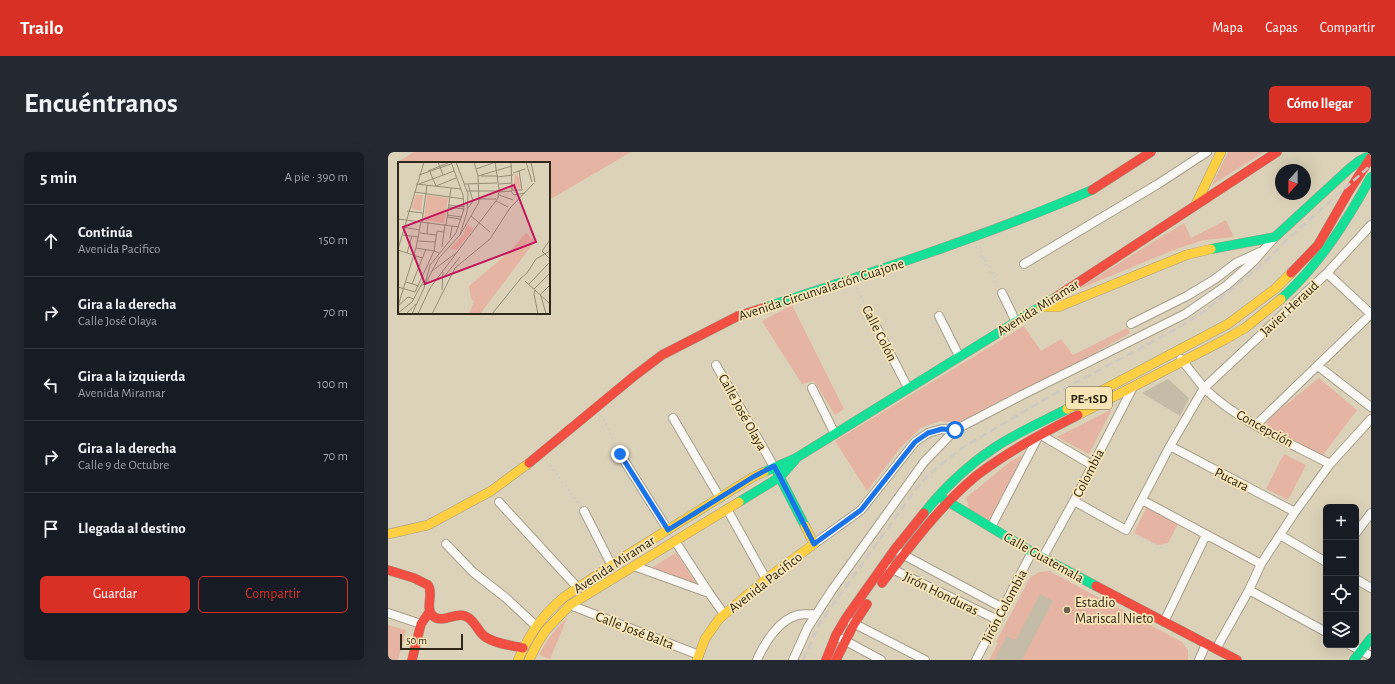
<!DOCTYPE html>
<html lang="es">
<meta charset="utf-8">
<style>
body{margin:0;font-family:"Alegreya Sans",sans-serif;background:#242831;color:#f1f3f6}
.controls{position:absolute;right:12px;bottom:12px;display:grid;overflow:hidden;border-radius:6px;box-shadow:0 4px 16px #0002}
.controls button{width:36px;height:36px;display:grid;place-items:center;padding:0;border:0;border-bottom:1px solid #363941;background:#171b24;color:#f1f3f6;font:20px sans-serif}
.compass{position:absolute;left:887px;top:12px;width:36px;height:36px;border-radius:50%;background:#171b24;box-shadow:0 4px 16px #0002;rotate:201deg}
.scale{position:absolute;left:12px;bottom:10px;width:63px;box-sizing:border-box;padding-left:4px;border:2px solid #302816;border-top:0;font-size:11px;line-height:14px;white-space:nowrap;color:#302816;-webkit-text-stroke:3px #f8e5b7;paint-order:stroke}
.stop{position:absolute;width:12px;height:12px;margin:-9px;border:3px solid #1a73e8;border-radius:50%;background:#fff}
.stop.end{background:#1a73e8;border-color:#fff;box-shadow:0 1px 4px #0008}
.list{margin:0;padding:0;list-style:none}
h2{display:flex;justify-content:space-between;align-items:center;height:52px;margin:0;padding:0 16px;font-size:17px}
h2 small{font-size:13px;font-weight:400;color:#9ea1a6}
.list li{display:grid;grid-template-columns:26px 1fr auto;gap:12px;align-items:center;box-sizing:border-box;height:72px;padding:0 16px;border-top:1px solid #363941}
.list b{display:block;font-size:15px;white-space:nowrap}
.list p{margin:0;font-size:13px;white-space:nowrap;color:#9ea1a6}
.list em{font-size:13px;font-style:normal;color:#9ea1a6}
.actions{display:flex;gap:8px;padding:12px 16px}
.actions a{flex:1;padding:9px 0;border:1px solid #d93025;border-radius:6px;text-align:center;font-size:14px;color:#d93025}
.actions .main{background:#d93025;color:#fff}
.icon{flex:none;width:22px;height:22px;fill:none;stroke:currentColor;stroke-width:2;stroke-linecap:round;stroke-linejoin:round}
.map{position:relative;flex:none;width:983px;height:508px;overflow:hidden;border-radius:6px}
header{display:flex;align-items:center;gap:24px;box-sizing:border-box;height:56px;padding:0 20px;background:#d93025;color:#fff}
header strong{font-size:19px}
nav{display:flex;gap:22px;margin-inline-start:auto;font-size:14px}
.intro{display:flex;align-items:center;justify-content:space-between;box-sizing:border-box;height:96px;padding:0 24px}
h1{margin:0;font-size:28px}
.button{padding:10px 18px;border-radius:6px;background:#d93025;color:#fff;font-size:14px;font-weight:700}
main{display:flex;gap:24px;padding:0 24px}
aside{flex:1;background:#171b24;border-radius:6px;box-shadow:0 4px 16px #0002}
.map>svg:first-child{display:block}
</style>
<header>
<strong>Trailo</strong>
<nav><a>Mapa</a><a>Capas</a><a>Compartir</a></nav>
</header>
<div class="intro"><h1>Encuéntranos</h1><a class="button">Cómo llegar</a></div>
<main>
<aside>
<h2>5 min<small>A pie · 390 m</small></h2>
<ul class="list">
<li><svg class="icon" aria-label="ahead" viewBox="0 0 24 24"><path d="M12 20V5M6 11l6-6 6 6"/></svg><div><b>Continúa</b><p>Avenida Pacifico</p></div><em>150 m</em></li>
<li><svg class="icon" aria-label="right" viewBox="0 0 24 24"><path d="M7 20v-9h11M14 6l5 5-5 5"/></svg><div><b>Gira a la derecha</b><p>Calle José Olaya</p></div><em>70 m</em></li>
<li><svg class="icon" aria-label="left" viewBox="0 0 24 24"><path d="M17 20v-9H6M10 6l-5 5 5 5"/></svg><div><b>Gira a la izquierda</b><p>Avenida Miramar</p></div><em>100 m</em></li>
<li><svg class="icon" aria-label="right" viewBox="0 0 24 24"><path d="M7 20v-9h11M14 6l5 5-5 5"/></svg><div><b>Gira a la derecha</b><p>Calle 9 de Octubre</p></div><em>70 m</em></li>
<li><svg class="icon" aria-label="arrive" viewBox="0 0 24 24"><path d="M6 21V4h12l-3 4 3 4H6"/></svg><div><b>Llegada al destino</b></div></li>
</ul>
<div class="actions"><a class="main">Guardar</a><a>Compartir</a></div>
</aside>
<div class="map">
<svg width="983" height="508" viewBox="0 0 983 508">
<rect width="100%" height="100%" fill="#dcd2b9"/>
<path fill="#e6b4a2" d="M26,0H243L161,48V11H11V17L8,11Z
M840,0H876L824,33Z
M838,68L846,85L816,88L788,97L686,139L796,71L803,86Z
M404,153L456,257L447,263L426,229L414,232L374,169Z
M636,174L653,199L673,187L685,203L739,176L742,181L689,211L585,264L569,271L552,269L533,276L513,295L479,339L447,289Z
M931,226L969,258L935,303L882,276L879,271L880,267Z
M724,257L701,302L669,285Z
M896,302L918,313L900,348L878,337Z
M635,303L601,368L582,358L578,346L623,309Z
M759,354L791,370L780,391L770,393L746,381Z
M286,402H289L308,431L306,434L263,419V416Z
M661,419L794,490L800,498V508H601L610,491L608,490L642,426L651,420Z
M179,466L162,507L151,503C158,489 167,477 179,466Z
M0,473L18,478L10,508H0Z"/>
<path fill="#c5bca8" d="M780,227L801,246L792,264L754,241Z
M652,442L665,449L634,508H606L619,484L628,488Z"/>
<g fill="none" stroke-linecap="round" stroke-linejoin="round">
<defs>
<path id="street" d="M636,112L770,32L819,0
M939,121L983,162
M614,141L628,170
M551,164L571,204
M743,172L799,144L827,127L848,111L872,100
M489,176L520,236
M328,213L386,315
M930,214L983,255
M424,236L447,282
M285,266L332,346
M868,273L983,162
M653,283L704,313
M782,294L907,360
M232,302L280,378
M942,312C900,290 850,269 816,236L939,121L983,73
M754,348L873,412
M686,349L738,378L782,294L816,236L793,207
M111,350L190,436
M339,357L378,427
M196,359L224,414
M603,375L649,287
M968,381L983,361
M892,383L938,410
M287,389L321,441L336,462
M58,392L85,420L118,446L148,474
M426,392L473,358L527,290L540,281L554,277L567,278
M512,401L615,456
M655,405L686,349L744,237
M246,414L321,441
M502,416L610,468
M968,427L983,436
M861,438L938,480
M182,453L311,503
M0,461L33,472
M463,470L537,508
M776,470L818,383
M454,487L493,508
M962,493L983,504
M828,497L861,438L873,412L907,360L942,312L983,267
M369,508C376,492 391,467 410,463C415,462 422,462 428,462
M405,508L420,475L444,438L536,310L567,278L634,243L797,162L839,133L865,110L887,85
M588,508L644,400
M811,508L818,492"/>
<path id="fast" d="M823,97L887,85L961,17L971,9L983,3
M893,147C931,113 959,69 983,25
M378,155C488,119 598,84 704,38
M388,318L417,374
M376,320L408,306L668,145
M554,346L644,400L708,434
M351,350L392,325L407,308
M536,361C556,336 579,314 606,296C628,281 654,270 679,257
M966,508L983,486"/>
<path id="slow" d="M808,52L833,0
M653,155H670L798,103L823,97
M679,257L840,172L887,137L903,121
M690,263L838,187L857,176L893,147
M0,382L40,373L103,339L141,311
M130,508C141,483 154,463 176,445L239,403L365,325L376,320
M141,508L149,492L158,478L182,453L351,350
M309,508L317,487L331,467L378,427L426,392L417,374"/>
<path id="jam" d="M704,38L763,0
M903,121L930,93L961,39L983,5
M668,145L889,0
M141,311L245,225L274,203L350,164L378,155
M0,418L26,426L40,433C46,442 37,455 44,463C53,473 66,460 77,464C86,467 89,478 96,484C107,492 122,493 135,496
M494,431C523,393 551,355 588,324C619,300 655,281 690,263
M708,434L849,508
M24,508L33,472L42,459
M438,508L448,483L458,466L507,397L536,361
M448,508L466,472L479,452"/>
</defs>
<use href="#street" stroke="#a69f8b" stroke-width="10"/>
<use href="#fast" stroke="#a69f8b" stroke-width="10"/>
<use href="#slow" stroke="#a69f8b" stroke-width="10"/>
<use href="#jam" stroke="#a69f8b" stroke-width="10"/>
<path stroke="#cecbc3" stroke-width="1.5" stroke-dasharray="2 3" stroke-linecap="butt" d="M588,94V96H594L593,106H598L597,113L602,114V121H607V130L609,134
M468,135L486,169
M213,263L229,295
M159,309L191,352
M745,382L777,397"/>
<use href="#street" stroke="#faf8f4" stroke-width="8"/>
<use href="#fast" stroke="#16e098" stroke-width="9"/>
<use href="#slow" stroke="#ffcf43" stroke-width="9"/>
<use href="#jam" stroke="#f24e42" stroke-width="9"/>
<path stroke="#cecac3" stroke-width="2.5" stroke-dasharray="8 4" stroke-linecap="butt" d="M415,508L432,471L528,337L541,322L574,296L659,246L790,176L818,158L876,111L902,85L983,13"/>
</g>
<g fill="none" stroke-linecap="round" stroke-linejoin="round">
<path stroke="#1a73e8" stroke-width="5" d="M232,302L280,378L365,325L386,314L392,325L426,392L473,358L527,290L540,281L554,277L567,278"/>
</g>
<circle fill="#6c644f" stroke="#f8e5b7" stroke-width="1.5" cx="679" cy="458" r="4"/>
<g text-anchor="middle" stroke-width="3.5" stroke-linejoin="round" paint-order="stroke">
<rect fill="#f8e5b7" stroke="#6c6146" stroke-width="1" x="678" y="235" width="46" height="22" rx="3"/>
<g font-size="13" font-weight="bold" fill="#302816">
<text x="701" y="251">PE-1SD</text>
</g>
<g font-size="14" fill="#302816" stroke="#f8e5b7">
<text transform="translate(433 137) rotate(-18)" y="5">Avenida Circunvalación Cuajone</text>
<text transform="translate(650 155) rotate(-32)" y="5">Avenida Miramar</text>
<text transform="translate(901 156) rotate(-43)" y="5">Javier Heraud</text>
<text transform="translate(492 181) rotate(63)" y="5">Calle Colón</text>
<text transform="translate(355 260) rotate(61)" y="5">Calle José Olaya</text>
<text transform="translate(877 276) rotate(29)" y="5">Concepción</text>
<text transform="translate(700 321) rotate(-63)" y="5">Colombia</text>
<text transform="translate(844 327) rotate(27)" y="5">Pucara</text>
<text transform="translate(656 405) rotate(29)" y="5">Calle Guatemala</text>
<text transform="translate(226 412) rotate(-33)" y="5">Avenida Miramar</text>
<text transform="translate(377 430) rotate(-38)" y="5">Avenida Pacifico</text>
<text transform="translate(553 441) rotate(26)" y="5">Jirón Honduras</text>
<text transform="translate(616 454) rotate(-62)" y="5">Jirón Colombia</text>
<text transform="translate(247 478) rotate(21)" y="5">Calle José Balta</text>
</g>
<g font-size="14" fill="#302816" stroke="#f8e5b7" text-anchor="start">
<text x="687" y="455">Estadio<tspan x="687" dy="16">Mariscal Nieto</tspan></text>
</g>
</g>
<g transform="translate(10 10)">
<rect width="152" height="152" fill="#dcd2b9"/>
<path d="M117,12L121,15L123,26L115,27ZM18,33H25L23,49L13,46ZM29,33L50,36L46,61L26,58ZM69,62L75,67L59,88L52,87L47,92L66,72ZM128,71L137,79L82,152H71L76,139L73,137L71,124L109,92Z" fill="#e6b4a2"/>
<path fill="none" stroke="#978e78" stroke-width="1" d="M40,0L45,13M113,0L114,29M128,0L134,20M133,0L137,20M78,7L95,1M30,9L50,1M32,10L38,24L58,16M115,11L127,7M21,13L53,2M80,14L114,4M83,14H100M99,15L115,13M18,22L63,27M21,22L56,9M66,22L99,21M101,22L113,21M114,28H124L121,9M69,29H100M16,30L66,37M101,30L113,29L116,33L127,31M101,33L115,38M81,37H98M98,39L110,45M51,43L66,45M50,45L66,47M70,46L75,39L70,22M9,49L25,51M49,53L64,55M73,54L92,70M49,55L62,57M0,57L61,65M24,60L29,23M48,63L53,26M4,65L22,68M22,71L38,73M29,72L30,60M5,73L21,75M62,73L81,40L80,14L76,0M52,76L54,64M152,78L144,89L152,97M20,79L37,80M44,85L47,62M0,87L26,0M0,88L24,96M9,91L14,74M41,91L36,89L39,69L46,70M34,109L41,96L62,73L69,50L70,32L58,0M45,116L62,95M127,119L152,142M8,120L21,124M14,122L28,87M131,122L152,100M23,124L28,121L34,109L58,91M0,125L17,130M136,127L152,111M44,128L45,110M137,128L136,132L140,152M17,130L36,89L18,86M142,133L152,123M143,134L148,152M0,144L18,86L23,60M0,144L10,135L16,137M0,151L14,140L26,118M8,152L18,142M14,152L26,126L32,103L58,71L66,47L65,33L53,0M20,152L32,126L100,36L101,27L97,0M34,152L57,106L92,77L112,46L136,21M94,152L123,116L129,111L138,97L152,89"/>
<path fill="#c2185b" fill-opacity="0.15" stroke="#c2185b" stroke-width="2" d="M116,23L138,80L27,122L5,65Z"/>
<rect width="152" height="152" fill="none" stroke="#302816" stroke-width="2"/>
</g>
</svg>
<div class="controls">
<button>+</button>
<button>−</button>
<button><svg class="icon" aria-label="locate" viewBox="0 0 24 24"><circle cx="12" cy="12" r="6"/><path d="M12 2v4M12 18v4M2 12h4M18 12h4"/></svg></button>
<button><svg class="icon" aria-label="layers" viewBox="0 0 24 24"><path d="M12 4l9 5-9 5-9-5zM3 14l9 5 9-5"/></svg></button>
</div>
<svg class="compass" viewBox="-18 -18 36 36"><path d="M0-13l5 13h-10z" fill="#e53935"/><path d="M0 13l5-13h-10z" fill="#9ea1a6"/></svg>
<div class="scale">50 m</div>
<div class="stop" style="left:567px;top:278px"></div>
<div class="stop end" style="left:232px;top:302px"></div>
</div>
</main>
